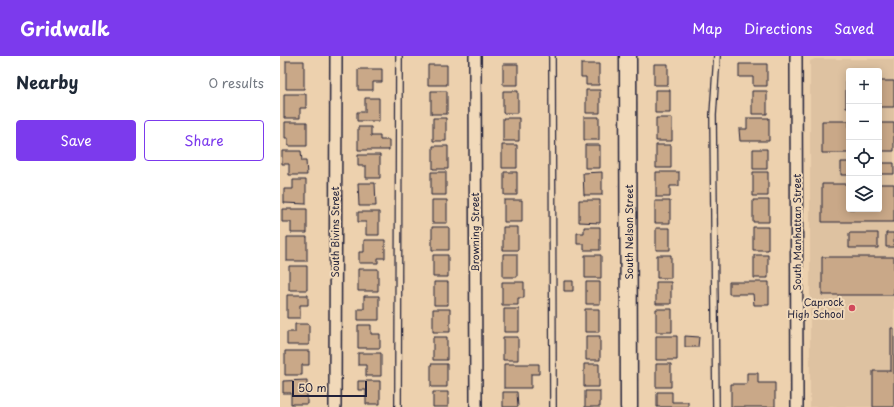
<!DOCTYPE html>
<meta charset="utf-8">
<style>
body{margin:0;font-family:"Playpen Sans",sans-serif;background:#f6f6f7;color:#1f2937}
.controls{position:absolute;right:12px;top:12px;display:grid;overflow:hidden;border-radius:4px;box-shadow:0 2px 10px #0003}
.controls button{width:36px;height:36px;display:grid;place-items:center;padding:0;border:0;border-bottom:1px solid #e0e1e3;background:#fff;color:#1f2937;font:20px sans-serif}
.scale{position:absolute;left:12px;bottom:10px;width:75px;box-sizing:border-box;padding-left:4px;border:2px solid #22223b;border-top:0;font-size:11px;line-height:14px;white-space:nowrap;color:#22223b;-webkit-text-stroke:3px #f1d9b9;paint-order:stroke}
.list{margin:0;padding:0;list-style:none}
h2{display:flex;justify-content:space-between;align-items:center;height:52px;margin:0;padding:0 16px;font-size:17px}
h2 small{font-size:13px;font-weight:400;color:#747a83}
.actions{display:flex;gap:8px;padding:12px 16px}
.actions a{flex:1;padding:9px 0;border:1px solid #7c3aed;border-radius:4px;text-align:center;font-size:14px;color:#7c3aed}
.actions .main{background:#7c3aed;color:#fff}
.icon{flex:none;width:22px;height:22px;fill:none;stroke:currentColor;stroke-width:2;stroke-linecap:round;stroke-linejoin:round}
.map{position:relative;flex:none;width:614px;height:351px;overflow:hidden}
header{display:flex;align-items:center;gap:24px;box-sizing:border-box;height:56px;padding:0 20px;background:#7c3aed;color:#fff}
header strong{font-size:19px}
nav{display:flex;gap:22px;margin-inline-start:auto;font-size:14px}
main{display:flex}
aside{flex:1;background:#fff}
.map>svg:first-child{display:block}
</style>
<header>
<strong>Gridwalk</strong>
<nav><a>Map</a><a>Directions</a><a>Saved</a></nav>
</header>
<main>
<aside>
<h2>Nearby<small>0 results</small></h2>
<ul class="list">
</ul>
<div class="actions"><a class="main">Save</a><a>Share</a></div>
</aside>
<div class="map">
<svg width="614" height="351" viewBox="0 0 614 351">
<rect width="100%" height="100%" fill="#edd1ae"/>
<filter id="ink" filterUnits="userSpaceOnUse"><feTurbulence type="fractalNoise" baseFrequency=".025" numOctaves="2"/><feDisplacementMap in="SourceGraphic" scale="8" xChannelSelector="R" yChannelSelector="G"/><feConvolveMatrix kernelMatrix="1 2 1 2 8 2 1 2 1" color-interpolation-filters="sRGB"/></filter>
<g filter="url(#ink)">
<path fill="#dec2a1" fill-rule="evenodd" d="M535,3H614V351H530V5ZM569,15H599V153H569Z"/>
<path fill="#c9a888" stroke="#22223b" d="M6,5H24V33H6Z
M223,8H238V29H223Z
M301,8H319V29H306V21H301Z
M374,8H388V29H374Z
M459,8H487V30H473V21H459Z
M148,9H167V29H148Z
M78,13H102V26H93V34H78Z
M566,25H569V51H566Z
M599,25H614V51H599Z
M306,34H320V57H306Z
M375,34H390V57H375Z
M151,35H167V58H151Z
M223,35H238V57H223Z
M472,35H487V58H472Z
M4,38H26V52H20V62H4Z
M85,42H99V65H77V56H85Z
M304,61H319V84H304Z
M153,62H166V85H153Z
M223,62H239V85H223Z
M376,62H392V85H376Z
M467,62H489V85H460L459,73H467Z
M542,65H569V97H542Z
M5,66H27V90H8V82H5Z
M599,67H614V95H599Z
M78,71H91V80H100V84H109V94H78Z
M222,89H237V112H222Z
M305,89H320V112H305Z
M376,89H391V112H376Z
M153,90H168V113H153Z
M473,93H487V113H473Z
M2,95H21L22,105H26L27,119H9V108H2Z
M78,99H100V122H86V110H78Z
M561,106H569V119H561Z
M599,107H614V118H599Z
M151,116H166V139H151Z
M224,116H237V139H224Z
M322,116V139H304L303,117Z
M376,116H399V130H390V141H376Z
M473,116H488V140H473Z
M13,124H26V148L4,147V133H13Z
M78,127H95L96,150H79Z
M542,128H569V153H599V128H614V166H542Z
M152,144H167V167H152Z
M224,144H242V166H224Z
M299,144H320V167L299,166Z
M473,144H489V166H473Z
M375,145H390V167H375Z
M2,153H27V177H11V166H2Z
M78,156H99V179H86V166H78Z
M152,171H169V194H152Z
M223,171H238V194H223Z
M304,171H320V194H304V188H297V177H304Z
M473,171H488V194H473Z
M376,172H390V194H376Z
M569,177H598V192H569Z
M606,177H614V191H606Z
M7,181H27V205H7Z
M84,184H105V202H98V207H79V196H84Z
M223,198H237V221H223Z
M153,199H168V221H153Z
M305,199H321V222H305Z
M377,199H391V222H377Z
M474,199H488V222H474Z
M542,201H614V239H542Z
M9,210H27V234H9Z
M78,213H98V235H78Z
M284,225H293V235H284Z
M154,226H168V249H154Z
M222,226H244V242H238V249H222Z
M306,226H320V248H306Z
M376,226H391V248H376Z
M449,226H489V249H474L473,238H449Z
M7,239H28V249H20V262H7Z
M84,240H99V264H78V253H84Z
M153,253H170V276H153Z
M224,253H239V276H224Z
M305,253H319V276H305Z
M376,253H392V276H376Z
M15,268H29V289H7V276H15Z
M78,269H91V278H100V292H78Z
M611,272H614V351H593V315H611Z
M306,280H320V304H306Z
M376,280H397V304H376Z
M405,280L419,281L418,291H405Z
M153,281H167V304H153Z
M223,281H238V304H223Z
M5,295H29V309H22V319H5Z
M78,297H101V320H86V309H78Z
M151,308H167V331H151Z
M224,308H259V318H251V332H224Z
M304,308H319V331H304Z
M376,308H391V331H376Z
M467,317H478V327H495V351H451V328H467Z
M27,324V348H11V337H3V325Z
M78,325H100V348H86V334H78Z
M305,335H320V351H305Z
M153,336H168V351H153Z
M223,336H237L238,351H223Z
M377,336H392V346H408V351H377Z"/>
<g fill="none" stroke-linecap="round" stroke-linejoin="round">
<defs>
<path id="lane" d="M272,0L273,351
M118,351L119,0
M436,351L433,59L437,0"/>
<path id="street" d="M195,0L196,351
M516,0L517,351
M55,351L56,0"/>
<path id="secondary" d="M348,0L349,351"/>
</defs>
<use href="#lane" stroke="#22223b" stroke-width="8"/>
<use href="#street" stroke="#22223b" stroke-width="14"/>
<use href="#secondary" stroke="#22223b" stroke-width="19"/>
<use href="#lane" stroke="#f1d9b9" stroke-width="5.5"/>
<use href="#street" stroke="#f1d9b9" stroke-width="11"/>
<use href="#secondary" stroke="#f1d9b9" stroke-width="16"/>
</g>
</g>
<circle fill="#d1495b" stroke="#f1d9b9" stroke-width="1.5" cx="572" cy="252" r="4"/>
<g text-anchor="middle" stroke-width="4" stroke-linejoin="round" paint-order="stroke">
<g font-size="10" fill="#22223b" stroke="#f1d9b9">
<text transform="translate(55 176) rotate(-90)" y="4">South Bivins Street</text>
<text transform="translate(195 176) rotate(-90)" y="4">Browning Street</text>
<text transform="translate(349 176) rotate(-90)" y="4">South Nelson Street</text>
<text transform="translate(517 176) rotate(-90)" y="4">South Manhattan Street</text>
</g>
<g font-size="10" fill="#22223b" stroke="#f1d9b9" text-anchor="end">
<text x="564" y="250">Caprock<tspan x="564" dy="12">High School</tspan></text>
</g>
</g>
</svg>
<div class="controls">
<button>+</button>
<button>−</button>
<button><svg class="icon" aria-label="locate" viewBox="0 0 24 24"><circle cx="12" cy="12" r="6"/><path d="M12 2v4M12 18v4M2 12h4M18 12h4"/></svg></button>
<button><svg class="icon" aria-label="layers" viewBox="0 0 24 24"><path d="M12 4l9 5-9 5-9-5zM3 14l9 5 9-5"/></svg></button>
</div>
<div class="scale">50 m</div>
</div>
</main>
